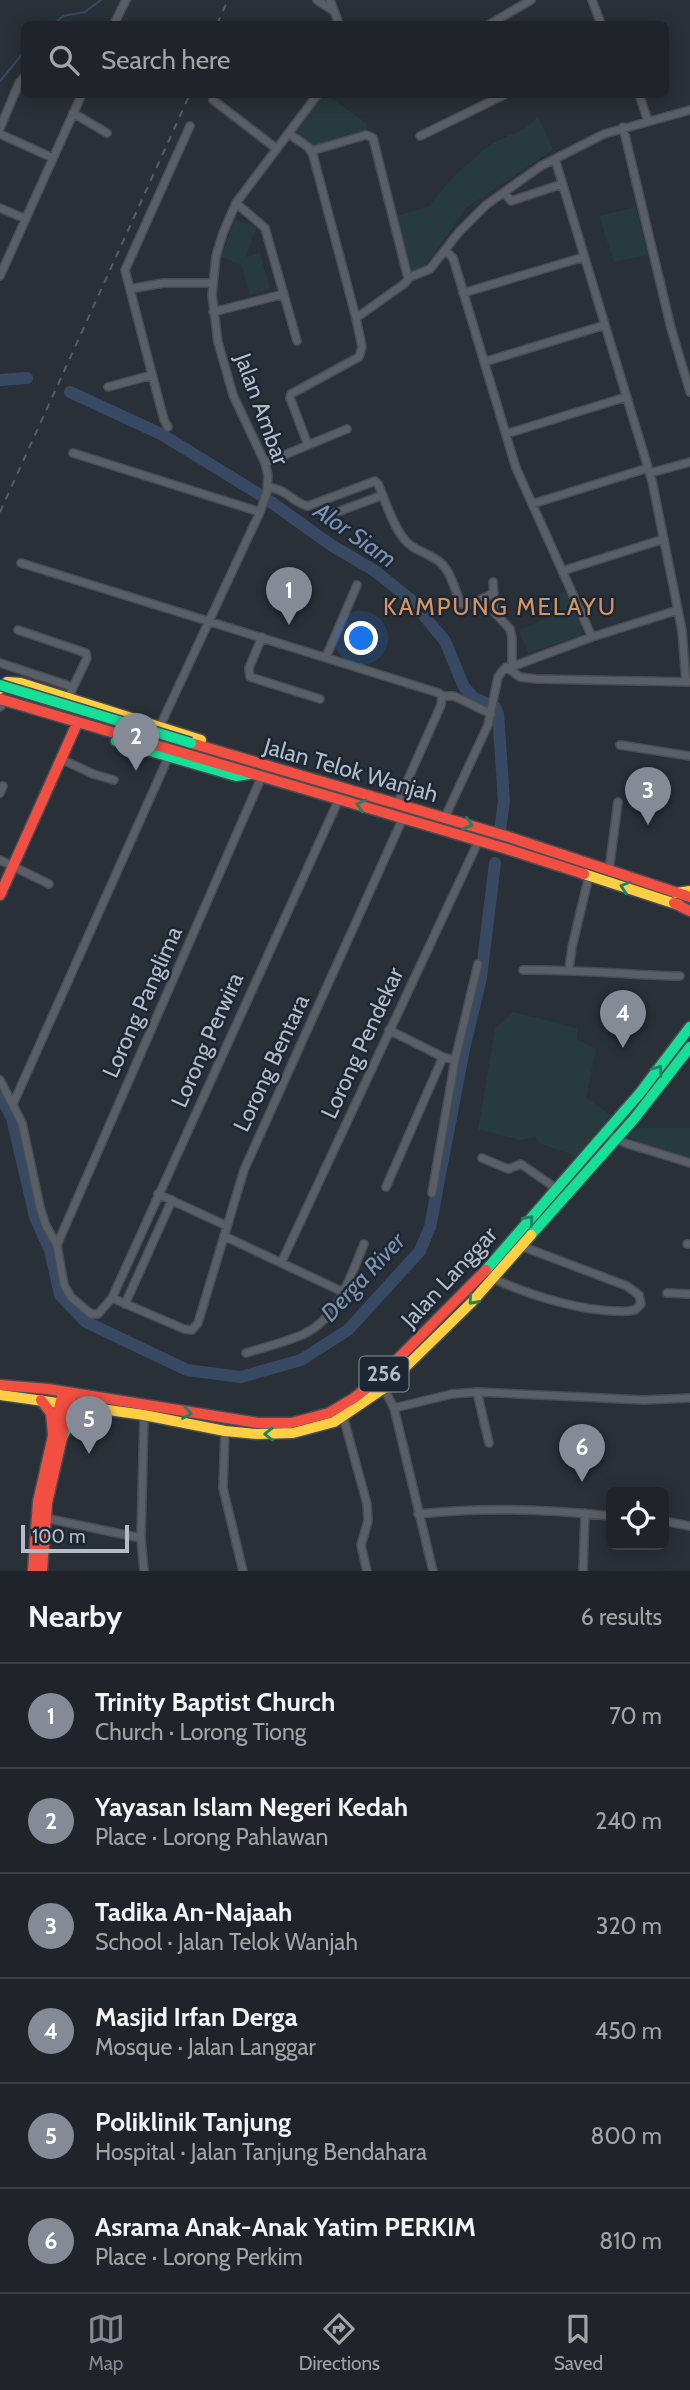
<!DOCTYPE html>
<meta charset="utf-8">
<style>
body{margin:0;font-family:Cabin,sans-serif;background:#2d3036;color:#f1f3f6}
.controls{position:absolute;right:21px;bottom:21px;display:grid;overflow:hidden;border-radius:10px;box-shadow:0 4px 18px #0003}
.controls button{width:63px;height:63px;display:grid;place-items:center;padding:0;border:0;border-bottom:2px solid #3d4147;background:#20242a;color:#f1f3f6;font:35px sans-serif}
.scale{position:absolute;left:21px;bottom:18px;width:108px;box-sizing:border-box;padding-left:7px;border:4px solid #b4bcc9;border-top:0;font-size:19px;line-height:24px;white-space:nowrap;color:#b4bcc9;-webkit-text-stroke:5px #1d2633;paint-order:stroke}
.you{position:absolute;left:362px;top:639px;width:24px;height:24px;margin:-18px;border:5px solid #fff;border-radius:50%;background:#1a73e8;box-shadow:0 0 0 10px #1a73e833}
.badge{display:grid;place-items:center;width:46px;height:46px;border-radius:50%;background:#848b96;color:#fff;font-size:23px;font-weight:700}
.pin{position:absolute;translate:-50% -58px;filter:drop-shadow(0 2px 4px #0008)}
.pin::after{content:'';position:absolute;top:37px;width:24px;height:21px;background:inherit;clip-path:polygon(0 0,100% 0,50% 100%)}
.list{margin:0;padding:0;list-style:none}
h2{display:flex;justify-content:space-between;align-items:center;height:91px;margin:0;padding:0 28px;font-size:30px}
h2 small{font-size:23px;font-weight:400;color:#a2a4a8}
.list li{display:grid;grid-template-columns:46px 1fr auto;gap:21px;align-items:center;box-sizing:border-box;height:105px;padding:0 28px;border-top:2px solid #3d4147}
.list b{display:block;font-size:26px;white-space:nowrap}
.list p{margin:0;font-size:23px;white-space:nowrap;color:#a2a4a8}
.list em{font-size:23px;font-style:normal;color:#a2a4a8}
.icon{flex:none;width:38px;height:38px;fill:none;stroke:currentColor;stroke-width:2;stroke-linecap:round;stroke-linejoin:round}
.map{position:relative;flex:none;width:690px;height:1571px;overflow:hidden}
.search{position:absolute;background:#20242a;box-shadow:0 4px 18px #0003;left:21px;right:21px;top:21px;height:77px;display:flex;align-items:center;gap:18px;box-sizing:border-box;padding:0 24px;border-radius:10px;color:#a2a4a8;font-size:26px}
.sheet{height:721px;background:#20242a}
nav{display:flex;justify-content:space-around;align-items:center;box-sizing:border-box;height:98px;border-top:2px solid #3d4147;background:#20242a;font-size:19px;color:#a2a4a8}
nav a{display:grid;justify-items:center;gap:4px}
nav .on{color:#848b96}
.map>svg:first-child{display:block}
</style>
<div class="map">
<svg width="690" height="1571" viewBox="0 0 690 1571">
<rect width="100%" height="100%" fill="#2a3038"/>
<path fill="#273a3e" d="M323,95H327L367,124L366,132L317,145L309,144L299,137L297,130Z
M538,116L553,150L466,208L426,265L411,271L397,216L430,206C441,188 474,156 492,144C509,133 525,134 538,116Z
M636,207L648,255L614,262L599,216Z
M235,219L256,227L246,257L260,253L270,289L249,295L242,265L221,257Z
M566,591L583,628L580,636L528,653L519,630L545,619L540,605Z
M513,1012C535,1018 556,1021 577,1029V1039L596,1049L586,1098L611,1115L577,1156L541,1144L535,1137L520,1140L478,1129L495,1029Z
M637,1128H690V1160L648,1147L627,1136Z"/>
<g fill="none" stroke-linecap="round" stroke-linejoin="round">
<path stroke="#384963" stroke-width="2" d="M54,24L63,16L85,12L101,0
M0,81L24,52"/>
<path stroke="#384963" stroke-width="12" d="M0,380L27,378
M70,392L161,434L262,496
M271,502L331,545L375,571L411,600L445,641L464,687L474,698L487,703
M495,707L498,714L504,801L500,830
M0,1095L12,1118L35,1217L50,1250L60,1295L86,1322L187,1370L241,1377L301,1360L348,1330L420,1251L430,1227L464,1049L481,978L495,863"/>
<defs>
<path id="street" d="M317,0L334,11
M330,0L339,24
M592,0L601,24
M114,24L126,0
M490,24L531,0
M639,94L648,121
M213,100L277,149
M73,113L107,133
M623,127L671,328L690,392
M0,128L19,83L24,77
M0,134L53,158
M289,134L308,147L313,155L356,318L362,347L359,357L291,394L290,398L308,445
M420,136L506,94
M311,151L366,135L373,138L408,278
M504,192L511,201L562,184
M236,203L265,228L297,341
M0,208L26,219
M445,250L453,258L516,468L592,637
M0,276L82,94
M130,289L163,283H213
M463,293L584,257
M213,312L284,294
M356,318L404,284L410,277L430,269L459,232L486,205L541,166L604,134L690,110
M484,362L605,325
M108,387L152,375
M168,427L164,420L125,270L190,126
M506,434L626,397
M73,453L260,512
M265,463L347,429
M650,473L690,462
M268,487C289,490 292,503 308,506L375,481L378,484C386,502 392,524 404,539C414,552 431,553 442,564C452,574 455,591 461,604H471L494,593
M532,504L648,468
M332,514L383,495
M21,563L439,693L442,696L441,705L397,804
M562,571L664,539
M493,582L495,613L510,629L512,638V665
M678,610L682,631L686,682
M18,630L86,653L87,658L68,698
M262,637L249,668L250,677L320,699
M326,657L357,585
M0,663L73,687
M506,667L520,677L536,679L690,682
M442,696H454L491,714
M0,707L1,706
M160,726L260,512L267,492L268,475L265,463L233,395L218,342L212,295L216,256L223,233L236,203L318,94
M620,745L690,756
M61,759L93,774L114,780
M0,793L3,786
M445,817L488,725L498,677L503,670L592,637L678,610L652,481L555,159
M0,860L49,884
M609,870L618,802
M569,969L572,947L589,876
M523,970C575,969 627,975 680,976
M389,1030L443,1057L455,1060
M0,1080L22,1123L40,1207L46,1226L57,1245L64,1285L71,1297L91,1314H98L112,1298L339,799
M13,1104L168,758
M606,1132L625,1143L690,1163
M482,1158L508,1169L521,1164L557,1189
M386,1187L443,1057
M432,1193L455,1060L478,964
M158,1194L227,1226
M224,1236L343,1292
M687,1244H690
M57,1245L262,776
M281,1263L479,840
M492,1278C531,1296 585,1313 628,1311L635,1310L641,1304L639,1295L627,1286L521,1246
M667,1293L690,1294
M112,1298L184,1329L192,1330L198,1323L244,1170L403,818
M125,1304L172,1200
M246,1353C265,1347 286,1342 304,1334C339,1317 350,1277 364,1244
M383,1387L394,1408L433,1571
M477,1392L489,1443
M394,1408L452,1394L477,1392L643,1400L690,1398
M343,1416L367,1504L368,1521L361,1545L367,1571
M225,1431L223,1488L243,1571
M418,1514C483,1507 547,1509 611,1516
M45,1518L141,1538
M664,1521L690,1526
M144,1571L141,1538L144,1415
M583,1571L585,1513"/>
<path id="fast" d="M116,741L236,776L250,774
M531,1235L634,1119L690,1047
M486,1270L640,1093L690,1027
M62,1437L73,1418L91,1409"/>
<path id="slow" d="M0,689L7,682L21,683L201,740
M584,874L679,905
M676,893L690,891
M0,1395L144,1415L225,1431L257,1434L293,1433L334,1422L384,1388L472,1302L531,1235"/>
<path id="jam" d="M0,699L507,849L584,874
M191,743L509,837L690,897
M0,895L75,728
M674,903L690,911
M0,1385L48,1389L258,1423H291L329,1413L354,1398L376,1381L486,1270
M41,1400L51,1413L53,1434
M33,1571L38,1502L62,1396
M42,1571L47,1503L71,1398"/>
</defs>
<use href="#street" stroke="#484c53" stroke-width="10"/>
<use href="#fast" stroke="#484c53" stroke-width="13"/>
<use href="#slow" stroke="#484c53" stroke-width="13"/>
<use href="#jam" stroke="#484c53" stroke-width="13"/>
<use href="#street" stroke="#5a5e66" stroke-width="7"/>
<use href="#fast" stroke="#16e098" stroke-width="10"/>
<use href="#slow" stroke="#ffcf43" stroke-width="10"/>
<use href="#jam" stroke="#f24e42" stroke-width="10"/>
<path stroke="#595d64" stroke-width="2" stroke-dasharray="7 7" stroke-linecap="butt" d="M217,24L228,0
M0,512L190,94"/>
<defs>
<path id="fast-bridge" d="M0,685L191,743"/>
</defs>
<use href="#fast-bridge" stroke="#484c53" stroke-width="13" stroke-linecap="butt"/>
<use href="#fast-bridge" stroke="#16e098" stroke-width="10"/>
</g>
<defs><path id="oneway-chevron" d="M-2-3.5L2.5 0L-2 3.5" fill="none" stroke-width="1.6" stroke-linecap="round" stroke-linejoin="round" transform="scale(1.75)"/></defs>
<g stroke="#1a8366">
<use href="#oneway-chevron" transform="translate(361 805) rotate(-163)"/>
<use href="#oneway-chevron" transform="translate(468 824) rotate(17)"/>
<use href="#oneway-chevron" transform="translate(625 887) rotate(-162)"/>
<use href="#oneway-chevron" transform="translate(658 1070) rotate(-54)"/>
<use href="#oneway-chevron" transform="translate(529 1220) rotate(-48)"/>
<use href="#oneway-chevron" transform="translate(473 1300) rotate(132)"/>
<use href="#oneway-chevron" transform="translate(187 1413) rotate(10)"/>
<use href="#oneway-chevron" transform="translate(269 1434) rotate(179)"/>
</g>
<g text-anchor="middle" stroke-width="5" stroke-linejoin="round" paint-order="stroke">
<rect fill="#1d2633" stroke="#878f9c" stroke-width="2" x="359.5" y="1356.5" width="49" height="35" rx="5"/>
<g font-size="21" font-weight="bold" fill="#b4bcc9">
<text x="384" y="1381">256</text>
</g>
<g font-size="23" fill="#b4bcc9" stroke="#1d2633">
<text transform="translate(262 409) rotate(70)" y="8">Jalan Ambar</text>
<text transform="translate(351 770) rotate(16)" y="8">Jalan Telok Wanjah</text>
<text transform="translate(142 1002) rotate(-66)" y="8">Lorong Panglima</text>
<text transform="translate(207 1040) rotate(-66)" y="8">Lorong Perwira</text>
<text transform="translate(362 1043) rotate(-65)" y="8">Lorong Pendekar</text>
<text transform="translate(271 1063) rotate(-65)" y="8">Lorong Bentara</text>
<text transform="translate(449 1277) rotate(-47)" y="8">Jalan Langgar</text>
</g>
<g font-size="24" font-style="italic" fill="#7c92b1" stroke="#1d2633">
<text transform="translate(355 535) rotate(35)" y="8">Alor Siam</text>
<text transform="translate(363 1277) rotate(-47)" y="8">Derga River</text>
</g>
<g font-size="24" letter-spacing="2" fill="#d59563" stroke="#1d2633">
<text x="500" y="615">KAMPUNG MELAYU</text>
</g>
</g>
</svg>
<div class="controls">
<button><svg class="icon" aria-label="locate" viewBox="0 0 24 24"><circle cx="12" cy="12" r="6"/><path d="M12 2v4M12 18v4M2 12h4M18 12h4"/></svg></button>
</div>
<div class="scale">100 m</div>
<div class="you"></div>
<div class="pin badge" style="left:289px;top:625px">1</div>
<div class="pin badge" style="left:136px;top:771px">2</div>
<div class="pin badge" style="left:648px;top:825px">3</div>
<div class="pin badge" style="left:623px;top:1048px">4</div>
<div class="pin badge" style="left:89px;top:1454px">5</div>
<div class="pin badge" style="left:582px;top:1482px">6</div>
<div class="search"><svg class="icon" aria-label="search" viewBox="0 0 24 24"><circle cx="10" cy="10" r="6"/><path d="M15 15l6 6"/></svg>Search here</div>
</div>
<section class="sheet">
<h2>Nearby<small>6 results</small></h2>
<ul class="list">
<li><span class="badge">1</span><div><b>Trinity Baptist Church</b><p>Church · Lorong Tiong</p></div><em>70 m</em></li>
<li><span class="badge">2</span><div><b>Yayasan Islam Negeri Kedah</b><p>Place · Lorong Pahlawan</p></div><em>240 m</em></li>
<li><span class="badge">3</span><div><b>Tadika An-Najaah</b><p>School · Jalan Telok Wanjah</p></div><em>320 m</em></li>
<li><span class="badge">4</span><div><b>Masjid Irfan Derga</b><p>Mosque · Jalan Langgar</p></div><em>450 m</em></li>
<li><span class="badge">5</span><div><b>Poliklinik Tanjung</b><p>Hospital · Jalan Tanjung Bendahara</p></div><em>800 m</em></li>
<li><span class="badge">6</span><div><b>Asrama Anak-Anak Yatim PERKIM</b><p>Place · Lorong Perkim</p></div><em>810 m</em></li>
</ul>
</section>
<nav>
<a class="on"><svg class="icon" aria-label="map" viewBox="0 0 24 24"><path d="M3 6l6-2 6 2 6-2v14l-6 2-6-2-6 2zM9 4v14M15 6v14"/></svg>Map</a>
<a><svg class="icon" aria-label="directions" viewBox="0 0 24 24"><path d="M12 3l9 9-9 9-9-9zM9 14v-3h6M13 9l2 2-2 2"/></svg>Directions</a>
<a><svg class="icon" aria-label="saved" viewBox="0 0 24 24"><path d="M7 4h10v16l-5-4-5 4z"/></svg>Saved</a>
</nav>
